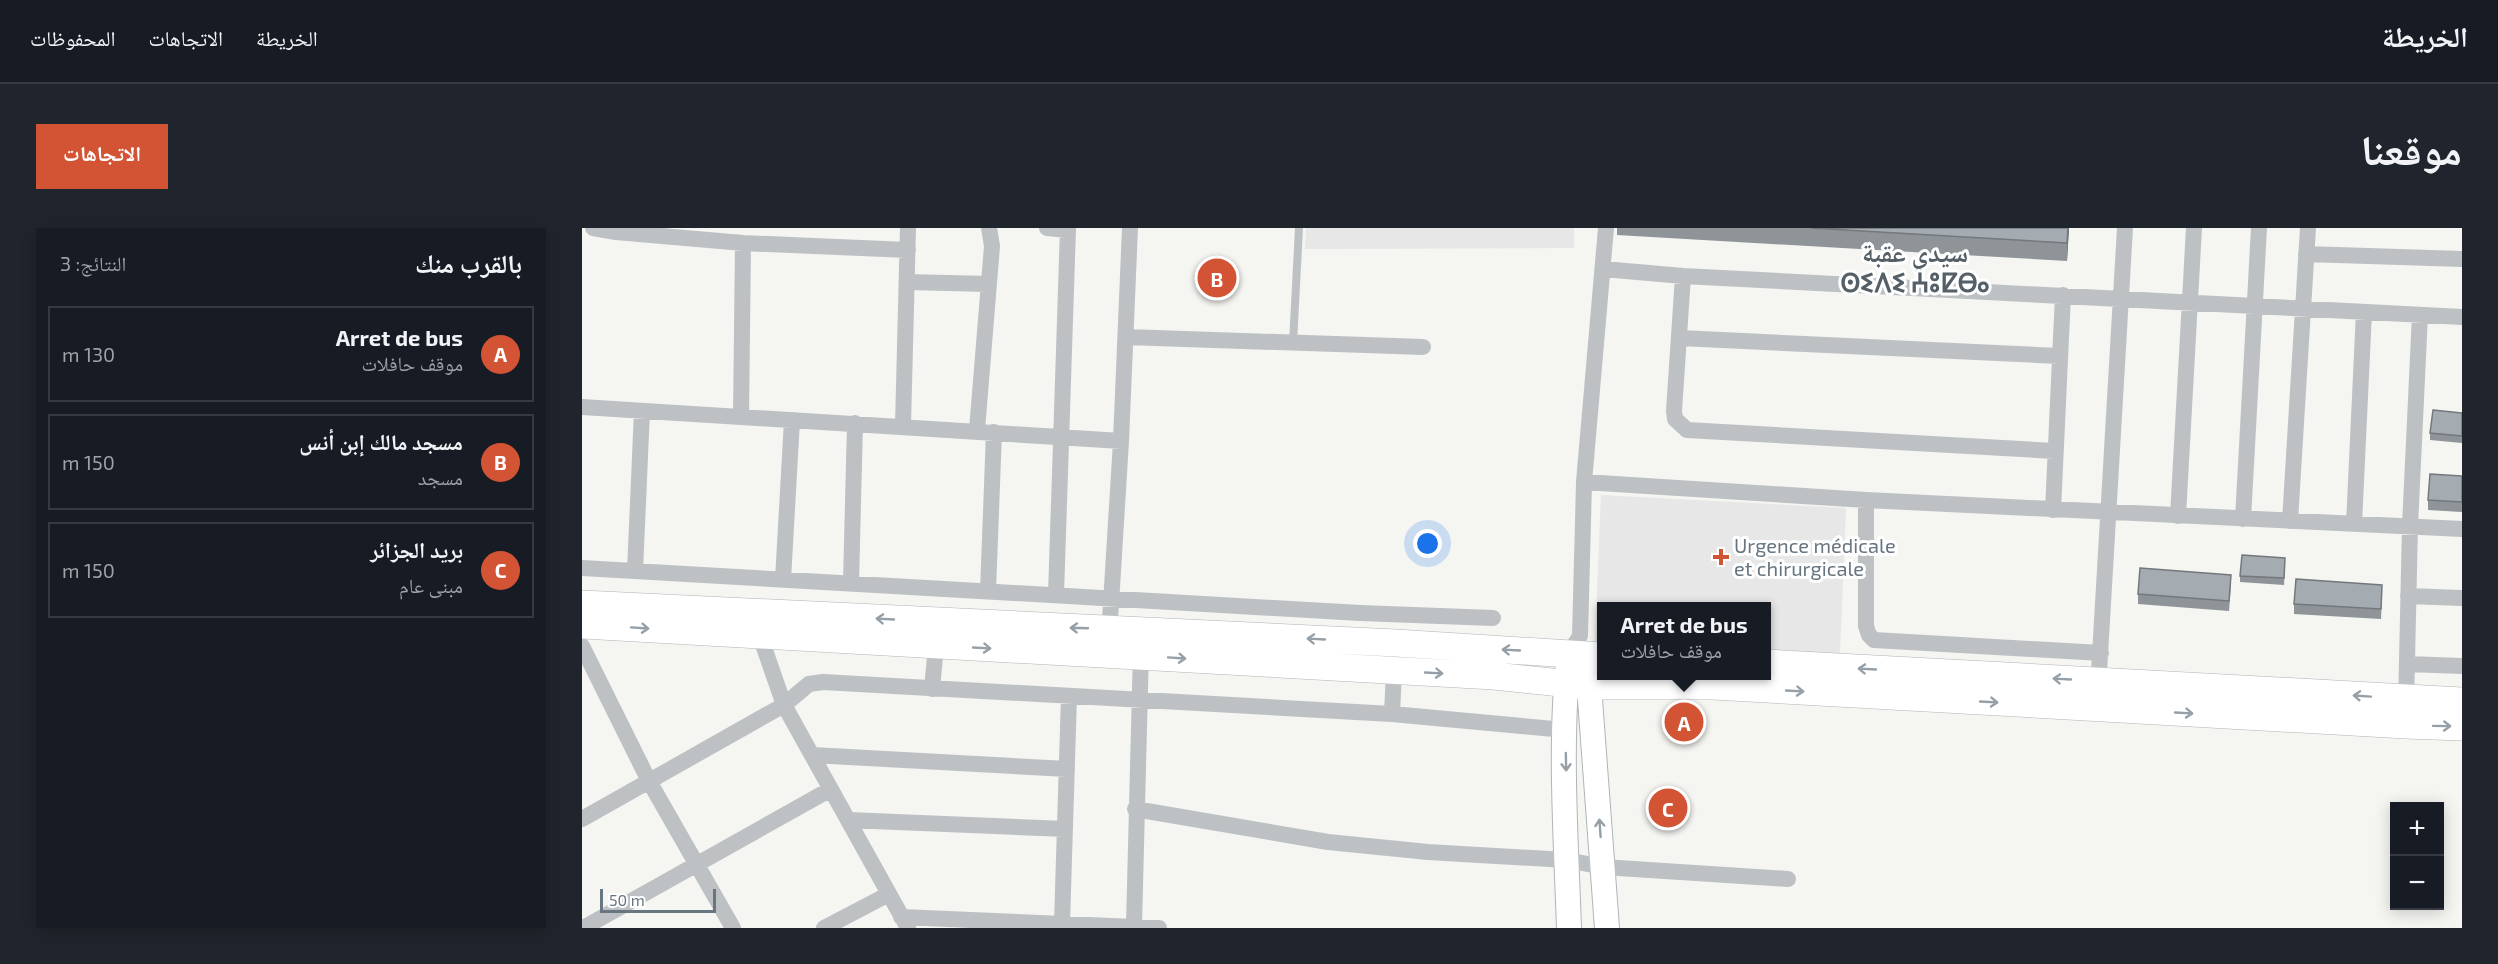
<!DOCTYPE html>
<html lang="ar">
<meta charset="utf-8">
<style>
body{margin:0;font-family:"Exo 2","Noto Naskh Arabic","Noto Sans Tifinagh",sans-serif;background:#20242c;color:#f1f3f6;direction:rtl}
.controls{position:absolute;right:18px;bottom:18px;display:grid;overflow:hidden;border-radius:0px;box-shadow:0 3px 15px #0003}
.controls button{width:54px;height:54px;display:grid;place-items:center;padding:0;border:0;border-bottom:2px solid #363941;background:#171b24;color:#f1f3f6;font:30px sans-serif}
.scale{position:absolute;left:18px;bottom:15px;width:116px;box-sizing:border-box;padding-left:6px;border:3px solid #677681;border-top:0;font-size:16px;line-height:21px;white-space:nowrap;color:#677681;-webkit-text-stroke:4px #fff;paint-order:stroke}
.you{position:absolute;left:846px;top:316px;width:21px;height:21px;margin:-15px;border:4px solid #fff;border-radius:50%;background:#1a73e8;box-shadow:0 0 0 9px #1a73e833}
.badge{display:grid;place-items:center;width:39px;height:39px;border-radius:50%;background:#d35435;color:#fff;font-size:20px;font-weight:700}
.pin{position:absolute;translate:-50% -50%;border:3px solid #fff;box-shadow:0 2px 6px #0006}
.popup{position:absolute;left:1015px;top:374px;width:174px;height:78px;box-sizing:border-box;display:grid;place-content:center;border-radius:0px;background:#171b24;filter:drop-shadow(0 2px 4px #0005);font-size:20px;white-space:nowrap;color:#9ea1a6}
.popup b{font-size:22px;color:#f1f3f6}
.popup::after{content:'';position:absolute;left:50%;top:100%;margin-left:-12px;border:12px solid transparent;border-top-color:#171b24}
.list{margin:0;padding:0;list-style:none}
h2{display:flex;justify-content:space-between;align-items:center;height:78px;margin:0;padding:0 24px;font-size:26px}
h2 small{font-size:20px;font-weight:400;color:#9ea1a6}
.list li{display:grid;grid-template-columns:39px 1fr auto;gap:18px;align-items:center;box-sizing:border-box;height:96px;margin:0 12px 12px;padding:0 12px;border:2px solid #363941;border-radius:0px}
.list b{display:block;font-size:22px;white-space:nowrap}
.list p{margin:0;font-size:20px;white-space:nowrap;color:#9ea1a6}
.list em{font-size:20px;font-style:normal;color:#9ea1a6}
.map{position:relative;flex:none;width:1880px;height:700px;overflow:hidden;direction:ltr;border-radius:0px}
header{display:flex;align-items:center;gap:36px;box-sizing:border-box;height:84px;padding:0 30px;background:#171b24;border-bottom:2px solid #363941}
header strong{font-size:28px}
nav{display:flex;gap:33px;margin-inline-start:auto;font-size:21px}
.intro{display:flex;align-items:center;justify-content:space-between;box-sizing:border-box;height:144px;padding:0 36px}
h1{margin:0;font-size:42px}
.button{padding:15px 27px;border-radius:0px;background:#d35435;color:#fff;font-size:21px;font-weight:700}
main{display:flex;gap:36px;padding:0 36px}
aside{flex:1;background:#171b24;border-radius:0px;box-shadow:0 3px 15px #0003}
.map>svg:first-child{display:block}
</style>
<header>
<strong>الخريطة</strong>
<nav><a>الخريطة</a><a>الاتجاهات</a><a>المحفوظات</a></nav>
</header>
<div class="intro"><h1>موقعنا</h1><a class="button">الاتجاهات</a></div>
<main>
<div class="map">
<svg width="1880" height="700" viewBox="0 0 1880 700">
<rect width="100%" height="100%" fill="#f5f5f2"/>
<path fill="#e6e7e6" d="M724,0H992V20L723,21Z
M1019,267L1264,280L1258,426L1185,422L1184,378H1020L1019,413H1013Z"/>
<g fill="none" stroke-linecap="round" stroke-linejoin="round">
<defs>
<path id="secondary" d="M1010,428L1007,458L1025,700
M987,700C984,611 977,514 987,425"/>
<path id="primary" d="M0,376L814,415L1020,428
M0,397L912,448L1007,458H1131L1824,497L1880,499
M1184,435L1880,473"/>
</defs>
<use href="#secondary" stroke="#afb5b9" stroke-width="26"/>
<use href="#primary" stroke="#b0b5b8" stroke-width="28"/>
<path stroke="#bdc1c4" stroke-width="8" d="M711,115L717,0"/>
<path stroke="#bdc1c4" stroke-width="16" d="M11,0L34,4L161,15L326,22
M465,0L486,2
M1724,26L1880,31
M1021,41L1101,48L1880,89
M1101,48L1092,183L1093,191L1105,202L1473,223
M325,54L406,56
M544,109L841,119
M1098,110L1477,128
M0,179L539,213
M159,189L161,15
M321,198L326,0
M395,202L410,18L407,0
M1002,254L1284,272L1880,301
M1284,272V398L1287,407L1292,412L1519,425
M1471,282L1481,67
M1596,288L1612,0
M1661,291L1677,0
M1708,293L1726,0
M1772,296L1782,84
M0,340L778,385L911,390
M53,343L60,183
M201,352L210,192
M269,355L273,195
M406,363L412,204
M474,367L486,0
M1826,368L1880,370
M178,408L202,477L326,700
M527,408L539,213L548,0
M0,418L67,553L151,700
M987,425L998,408L1002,254L1024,0
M1825,436L1880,438
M350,461L354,418
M1516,461L1543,0
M1824,478L1828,298L1838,87
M810,486L812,443
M230,527L485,541
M553,581L746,614L846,624L985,632L1021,639L1206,651
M0,591L202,477L227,456L241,454L810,486L983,502
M266,592L483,601
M319,689L577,700
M480,695L487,468
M552,697L559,422
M1,700L249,561
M242,700L307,666"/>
<use href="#secondary" stroke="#fff" stroke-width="24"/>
<use href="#primary" stroke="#fff" stroke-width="27"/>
</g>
<path fill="#8e9498" d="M1035,0H1487L1485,33L1035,7Z
M1880,185V215L1848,212V205Z
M1880,248V284L1846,282V272Z
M1703,336L1702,357L1658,354V348Z
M1649,357L1647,383L1556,376V366Z
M1800,367L1799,391L1712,386V376Z"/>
<path fill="#74787c" d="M1486,0H1487L1485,33V15Z"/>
<path fill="#a5acb1" stroke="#74787c" stroke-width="1.5" d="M1229,0H1486L1485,15Z
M1851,182L1880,185V208L1848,205Z
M1848,246L1880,248V274L1846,272Z
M1660,327L1703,330L1702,350L1658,348Z
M1558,340L1649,347L1647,373L1556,366Z
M1714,351L1800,357L1799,381L1712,376Z"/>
<defs><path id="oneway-shaft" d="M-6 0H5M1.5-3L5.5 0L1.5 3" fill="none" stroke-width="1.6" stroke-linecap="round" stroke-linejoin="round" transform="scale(1.5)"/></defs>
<g stroke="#959fa7">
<use href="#oneway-shaft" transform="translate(303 391) rotate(-177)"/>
<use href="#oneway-shaft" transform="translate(58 400) rotate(4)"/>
<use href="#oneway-shaft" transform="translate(497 400) rotate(-178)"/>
<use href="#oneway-shaft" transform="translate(734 411) rotate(-177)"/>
<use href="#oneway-shaft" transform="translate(400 420) rotate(3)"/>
<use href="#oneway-shaft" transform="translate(929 422) rotate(-177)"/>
<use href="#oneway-shaft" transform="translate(595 430) rotate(4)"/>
<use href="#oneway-shaft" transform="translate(1285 441) rotate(-177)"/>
<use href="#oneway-shaft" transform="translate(852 445) rotate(3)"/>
<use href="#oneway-shaft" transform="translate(1480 451) rotate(-177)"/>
<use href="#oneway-shaft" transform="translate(1213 463) rotate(3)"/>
<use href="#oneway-shaft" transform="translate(1780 468) rotate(-176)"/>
<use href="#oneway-shaft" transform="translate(1407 474) rotate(3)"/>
<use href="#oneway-shaft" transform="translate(1602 485) rotate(3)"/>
<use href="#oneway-shaft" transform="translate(1860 498) rotate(1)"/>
<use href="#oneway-shaft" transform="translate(984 534) rotate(89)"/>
<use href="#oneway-shaft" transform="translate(1018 600) rotate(-94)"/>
</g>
<path fill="#d35435" stroke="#fff" stroke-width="2" d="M1136 320h6v6h6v6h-6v6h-6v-6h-6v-6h6z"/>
<g text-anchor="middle" stroke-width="6" stroke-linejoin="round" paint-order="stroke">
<g font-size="20" fill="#677681" stroke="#fff" text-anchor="start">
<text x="1152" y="325">Urgence médicale<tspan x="1152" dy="23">et chirurgicale</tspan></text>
</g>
<g font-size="26" font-weight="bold" fill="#545f67" stroke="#fff">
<text x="1333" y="34">سيدي عقبة<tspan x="1333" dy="30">ⵙⵉⴷⵉ ⵄⵓⵇⴱⴰ</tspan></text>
</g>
</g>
</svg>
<div class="controls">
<button>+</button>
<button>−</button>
</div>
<div class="scale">50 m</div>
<div class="you"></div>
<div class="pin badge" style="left:1102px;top:494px">A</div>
<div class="popup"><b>Arret de bus</b>موقف حافلات</div>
<div class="pin badge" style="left:635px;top:50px">B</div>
<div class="pin badge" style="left:1086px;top:580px">C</div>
</div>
<aside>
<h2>بالقرب منك<small>النتائج: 3</small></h2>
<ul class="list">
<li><span class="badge">A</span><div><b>Arret de bus</b><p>موقف حافلات</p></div><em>130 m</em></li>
<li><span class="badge">B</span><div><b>مسجد مالك إبن أنس</b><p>مسجد</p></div><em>150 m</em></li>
<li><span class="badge">C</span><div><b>بريد الجزائر</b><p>مبنى عام</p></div><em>150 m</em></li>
</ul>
</aside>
</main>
